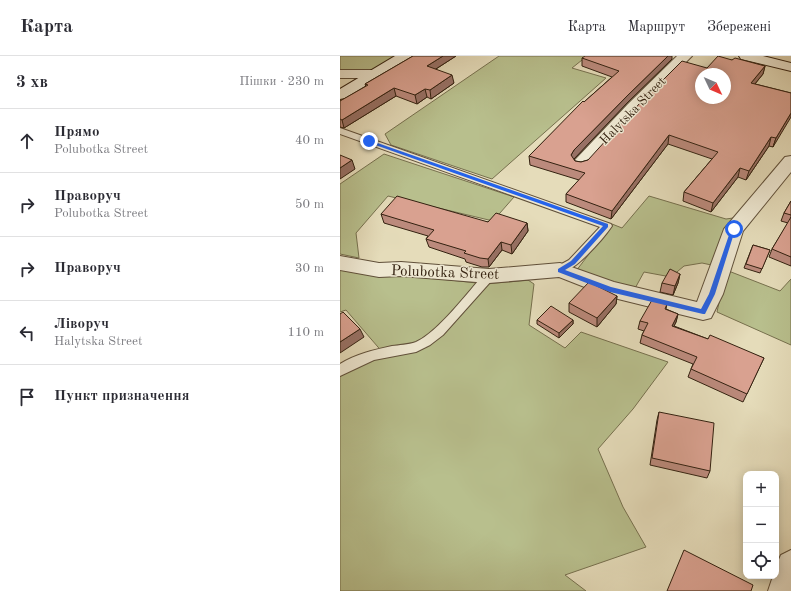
<!DOCTYPE html>
<html lang="uk">
<meta charset="utf-8">
<style>
body{margin:0;font-family:"Old Standard TT",serif;background:#f2f2f3;color:#2b2b33}
.controls{position:absolute;right:12px;bottom:12px;display:grid;overflow:hidden;border-radius:8px;box-shadow:0 2px 10px #0003}
.controls button{width:36px;height:36px;display:grid;place-items:center;padding:0;border:0;border-bottom:1px solid #e1e1e2;background:#fff;color:#2b2b33;font:20px sans-serif}
.compass{position:absolute;left:355px;top:12px;width:36px;height:36px;border-radius:50%;background:#fff;box-shadow:0 2px 10px #0003;rotate:134deg}
.stop{position:absolute;width:12px;height:12px;margin:-9px;border:3px solid #2563eb;border-radius:50%;background:#fff}
.stop.end{background:#2563eb;border-color:#fff;box-shadow:0 1px 4px #0008}
.list{margin:0;padding:0;list-style:none}
h2{display:flex;justify-content:space-between;align-items:center;height:52px;margin:0;padding:0 16px;font-size:17px}
h2 small{font-size:13px;font-weight:400;color:#7c7c81}
.list li{display:grid;grid-template-columns:26px 1fr auto;gap:12px;align-items:center;box-sizing:border-box;height:64px;padding:0 16px;border-top:1px solid #e1e1e2}
.list b{display:block;font-size:15px;white-space:nowrap}
.list p{margin:0;font-size:13px;white-space:nowrap;color:#7c7c81}
.list em{font-size:13px;font-style:normal;color:#7c7c81}
.icon{flex:none;width:22px;height:22px;fill:none;stroke:currentColor;stroke-width:2;stroke-linecap:round;stroke-linejoin:round}
.map{position:relative;flex:none;width:451px;height:535px;overflow:hidden}
header{display:flex;align-items:center;gap:24px;box-sizing:border-box;height:56px;padding:0 20px;background:#fff;border-bottom:1px solid #e1e1e2}
header strong{font-size:19px}
nav{display:flex;gap:22px;margin-inline-start:auto;font-size:14px}
main{display:flex}
aside{flex:1;background:#fff}
.map>svg:first-child{display:block}
</style>
<header>
<strong>Карта</strong>
<nav><a>Карта</a><a>Маршрут</a><a>Збережені</a></nav>
</header>
<main>
<aside>
<h2>3 хв<small>Пішки · 230 m</small></h2>
<ul class="list">
<li><svg class="icon" aria-label="ahead" viewBox="0 0 24 24"><path d="M12 20V5M6 11l6-6 6 6"/></svg><div><b>Прямо</b><p>Polubotka Street</p></div><em>40 m</em></li>
<li><svg class="icon" aria-label="right" viewBox="0 0 24 24"><path d="M7 20v-9h11M14 6l5 5-5 5"/></svg><div><b>Праворуч</b><p>Polubotka Street</p></div><em>50 m</em></li>
<li><svg class="icon" aria-label="right" viewBox="0 0 24 24"><path d="M7 20v-9h11M14 6l5 5-5 5"/></svg><div><b>Праворуч</b></div><em>30 m</em></li>
<li><svg class="icon" aria-label="left" viewBox="0 0 24 24"><path d="M17 20v-9H6M10 6l-5 5 5 5"/></svg><div><b>Ліворуч</b><p>Halytska Street</p></div><em>110 m</em></li>
<li><svg class="icon" aria-label="arrive" viewBox="0 0 24 24"><path d="M6 21V4h12l-3 4 3 4H6"/></svg><div><b>Пункт призначення</b></div></li>
</ul>
</aside>
<div class="map">
<svg width="451" height="535" viewBox="0 0 451 535">
<rect width="100%" height="100%" fill="#e5dcba"/>
<filter id="stains"><feTurbulence type="fractalNoise" baseFrequency=".005" numOctaves="4"/><feColorMatrix values="0 0 0 0 .2 0 0 0 0 .09 0 0 0 0 .02 0 0 0 .5 -.17"/></filter>
<radialGradient id="worn" r=".72"><stop offset=".6" stop-color="#630" stop-opacity="0"/><stop offset="1" stop-color="#630" stop-opacity=".3"/></radialGradient>
<path fill="#b8bf8d" stroke="#76704e" d="M0,0H60L33,14H0Z
M159,0H247L232,12L266,22L152,123L51,89L45,78Z
M44,98L174,141L153,165L48,140L16,177L19,202L0,198V128Z
M309,140L386,163L393,162L376,210L362,207L344,210L331,221L304,216L293,236L236,215L272,168L282,172Z
M0,212L146,228L188,224L194,228L189,269L225,292L241,276L328,306L293,353L258,393L283,451L306,491L225,519L246,535H0V320L44,298L6,254L0,256Z
M386,214L440,235L451,223V289L377,256Z"/>
<g fill="none" stroke-linecap="round" stroke-linejoin="round">
<defs>
<path id="service" d="M0,72L271,168L272,170C264,182 231,221 216,217L214,214L216,211L229,204L260,171L0,78Z
M149,216L153,217L155,220L153,223L103,279L90,289L76,296L34,304L0,320V308C16,298 34,294 52,290C59,289 68,289 76,286C98,276 128,236 145,217Z"/>
<path id="minor" d="M337,0H352L298,54L247,112L241,113L235,112L232,108L235,104L288,48Z
M0,14H34L39,15L41,18L39,21L34,22H0Z
M451,100V116L403,175L383,238L371,262L363,264L270,241L219,221L149,227L61,220L39,221L0,214V200L39,207L61,206L149,213L220,207L274,226L357,246L384,173L445,101Z
M451,494V535H428L433,520H436V510L441,499Z"/>
<path id="secondary" d="M55,0H72L70,3L5,42L0,43V33Z
M399,0H423L451,7V15L401,3Z"/>
</defs>
<use href="#service" stroke="#60503a" stroke-width="2"/>
<use href="#minor" stroke="#60503a" stroke-width="2"/>
<use href="#secondary" stroke="#332110" stroke-width="2"/>
<use href="#service" fill="#eee8d2" fill-rule="evenodd"/>
<use href="#minor" fill="#eee8d2" fill-rule="evenodd"/>
<use href="#secondary" fill="#eee8d2" fill-rule="evenodd"/>
</g>
<path fill="#bb8a7c" stroke="#332110" d="M73,0H116L96,13L114,27L91,43L87,41L77,48L56,40L4,72L0,71V45L26,31L25,28Z
M242,2L332,3L287,47L234,103L235,105L241,106L248,104L367,12L392,4L425,10L423,18L415,28L451,37L433,91L429,90L406,124L398,121L371,156L343,145L344,136L372,103L328,88L271,163L226,146V138L239,124L190,109L189,100L244,46L272,21L242,10Z
M451,145V210L429,201L432,193L448,167L441,165L444,157Z
M41,158L148,166L187,167L188,175L172,198L162,194L149,211H142L126,206L125,203L89,191L86,183L88,180L44,167Z
M413,189L430,194L420,217L404,212Z
M340,218L338,227L333,239L320,236L322,227Z
M277,240L276,248L257,271L229,256V247Z
M327,248L326,253L338,258L336,266L334,270L368,283L424,302L403,346L348,321L351,313L353,308L300,287L302,279L304,275L298,273L300,265Z
M197,264H233V268L219,282L197,268Z
M319,356L370,415L367,422L310,409L317,364Z"/>
<path fill="#987165" stroke="#332110" d="M103,0H116L88,18L87,10Z
M328,0H332V3L287,47L234,103L230,108L231,99L234,94L288,39Z
M425,10L423,18L409,35L411,27Z
M112,19L114,27L91,43L90,34Z
M54,32L56,40L4,72L2,64Z
M85,33L87,41L77,48L75,39Z
M451,57V61L433,91L436,82Z
M329,79L328,88L271,163L272,155Z
M431,81L429,90L406,124L409,115Z
M12,104L15,113L0,123V112Z
M400,112L398,121L371,156L373,147Z
M187,167L188,175L172,198L171,189Z
M161,186L162,194L149,211L148,203Z
M340,218L338,227L333,239L335,230Z
M277,240L276,248L257,271V262Z
M338,258L336,266L330,278L332,270Z
M233,264V268L219,282V277Z
M20,273L24,281L0,297V286Z"/>
<path fill="#d9a190" stroke="#332110" fill-rule="evenodd" d="M73,0H103L87,10L112,19L90,34L85,33L75,39L54,32L2,64L0,63V45L28,29L25,28Z
M245,0H328L288,39L234,94L231,99L235,105L241,106L248,104L300,47L342,5L367,12L378,0L392,4L395,2L425,10L411,27L451,37V57L436,82L431,81L409,115L400,112L373,147L344,136L378,96L329,79L272,155L226,138L245,117L189,100L243,45L244,46L279,15L242,2ZM361,18H385V42H361Z
M0,99L12,104L0,112Z
M57,140L148,166L156,157L187,167L171,189L161,186L148,203L140,202L124,197L126,195L86,183L94,174L41,158Z
M451,145V159L444,157Z
M451,161V201L432,193Z
M413,189L430,194L422,213L406,208Z
M330,213L340,218L335,230L322,227Z
M249,226L277,240L257,262L229,247Z
M312,244L327,248L325,253L338,258L332,270L368,283L370,279L424,302L407,338L351,313L357,301L302,279L308,267L300,265Z
M211,250L233,264L219,277L197,264Z
M3,256L20,273L0,286V258Z
M319,356L374,367L370,415L312,402Z
M344,494L413,529L411,535H327Z"/>
<path fill="#2563eb" d="M29,84L268,168V171L235,208L225,214L271,231L361,253L369,238L391,173L396,171L375,238L365,258H363L270,236L218,216V213L231,205L263,170L27,86Z"/>
<g text-anchor="middle" stroke-width="3" stroke-linejoin="round" paint-order="stroke">
<g font-size="13" fill="#332110" stroke="#eee8d2">
<text transform="translate(292 54) rotate(-46)" y="5">Halytska Street</text>
</g>
<g font-size="15" fill="#332110" stroke="#eee8d2">
<text transform="translate(105 216) rotate(2)" y="5">Polubotka Street</text>
</g>
</g>
<rect width="100%" height="100%" filter="url(#stains)"/>
<rect width="100%" height="100%" fill="url(#worn)"/>
</svg>
<div class="controls">
<button>+</button>
<button>−</button>
<button><svg class="icon" aria-label="locate" viewBox="0 0 24 24"><circle cx="12" cy="12" r="6"/><path d="M12 2v4M12 18v4M2 12h4M18 12h4"/></svg></button>
</div>
<svg class="compass" viewBox="-18 -18 36 36"><path d="M0-13l5 13h-10z" fill="#e53935"/><path d="M0 13l5-13h-10z" fill="#7c7c81"/></svg>
<div class="stop" style="left:394px;top:173px"></div>
<div class="stop end" style="left:29px;top:85px"></div>
</div>
</main>
